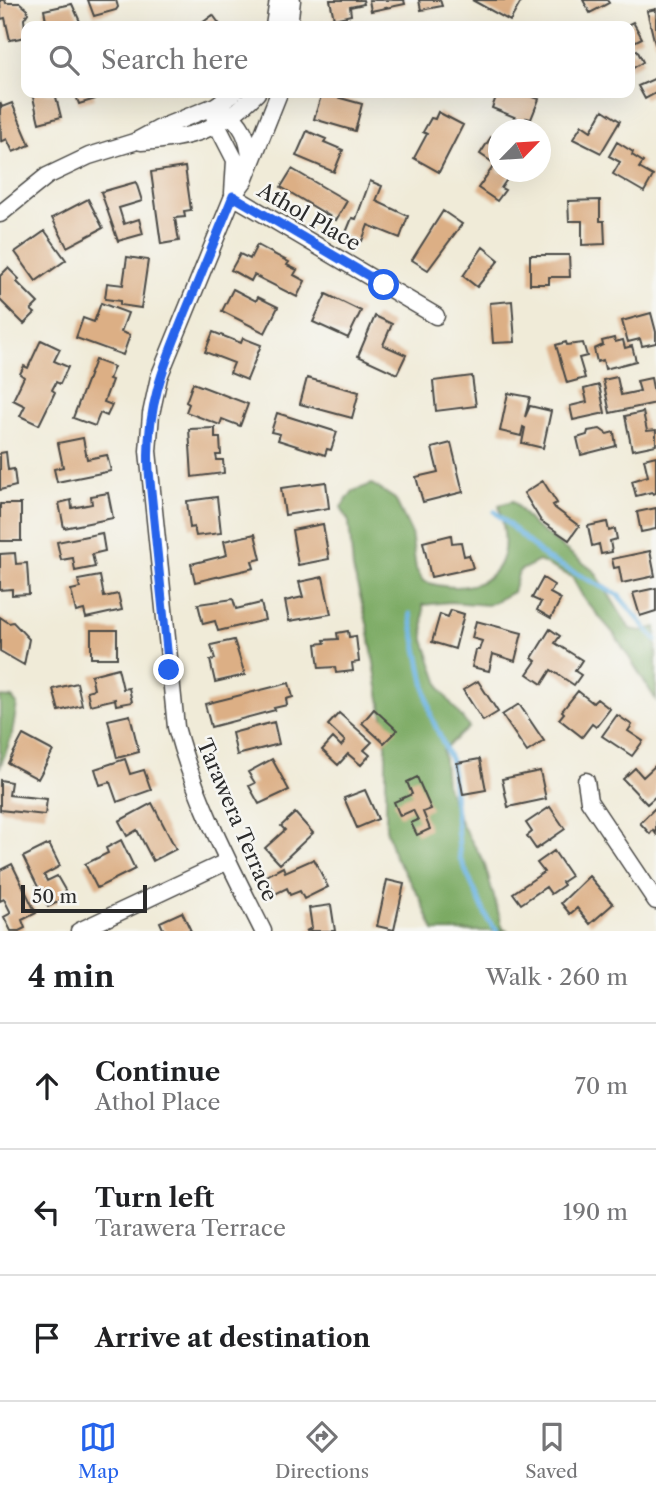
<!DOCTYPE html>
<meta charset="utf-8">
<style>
body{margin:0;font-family:"Libre Caslon Text",serif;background:#f6f6f6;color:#202124}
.compass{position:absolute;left:488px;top:119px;width:63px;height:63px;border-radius:50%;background:#fff;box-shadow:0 7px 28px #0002;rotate:65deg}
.scale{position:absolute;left:21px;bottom:18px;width:126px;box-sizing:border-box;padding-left:7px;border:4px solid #2b2b2b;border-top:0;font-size:19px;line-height:24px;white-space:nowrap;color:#2b2b2b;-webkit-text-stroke:5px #f6f6f2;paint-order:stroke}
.stop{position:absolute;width:21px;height:21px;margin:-16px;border:5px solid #2563eb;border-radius:50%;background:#fff}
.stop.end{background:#2563eb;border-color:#fff;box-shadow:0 2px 7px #0008}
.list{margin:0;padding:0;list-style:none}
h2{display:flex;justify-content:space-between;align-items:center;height:91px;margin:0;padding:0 28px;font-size:30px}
h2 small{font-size:23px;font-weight:400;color:#757577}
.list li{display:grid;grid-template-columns:46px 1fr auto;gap:21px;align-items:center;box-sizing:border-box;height:126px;padding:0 28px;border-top:2px solid #e0e0e0}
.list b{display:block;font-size:26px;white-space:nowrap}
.list p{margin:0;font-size:23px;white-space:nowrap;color:#757577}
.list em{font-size:23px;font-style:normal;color:#757577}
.icon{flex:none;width:38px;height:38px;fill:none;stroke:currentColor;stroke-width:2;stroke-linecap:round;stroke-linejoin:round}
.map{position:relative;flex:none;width:656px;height:931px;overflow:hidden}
.search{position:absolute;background:#fff;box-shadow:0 7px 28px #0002;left:21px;right:21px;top:21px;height:77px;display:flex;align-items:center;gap:18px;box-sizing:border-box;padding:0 24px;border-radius:14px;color:#757577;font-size:26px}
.sheet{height:469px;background:#fff}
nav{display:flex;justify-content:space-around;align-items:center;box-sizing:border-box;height:98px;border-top:2px solid #e0e0e0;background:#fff;font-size:19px;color:#757577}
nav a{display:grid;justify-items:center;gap:4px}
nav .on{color:#2563eb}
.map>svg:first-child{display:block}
</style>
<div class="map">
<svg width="656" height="931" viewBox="0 0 656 931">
<rect width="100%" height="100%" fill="#f6f6f2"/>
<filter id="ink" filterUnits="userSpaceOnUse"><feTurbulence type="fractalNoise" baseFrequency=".0143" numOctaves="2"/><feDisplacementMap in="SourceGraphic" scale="14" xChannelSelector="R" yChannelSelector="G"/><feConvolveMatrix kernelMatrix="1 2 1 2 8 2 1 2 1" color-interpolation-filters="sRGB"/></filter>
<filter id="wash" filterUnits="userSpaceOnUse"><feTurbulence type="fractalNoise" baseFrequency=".00686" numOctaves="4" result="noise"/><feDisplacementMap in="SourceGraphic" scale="28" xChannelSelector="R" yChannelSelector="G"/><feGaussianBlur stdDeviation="1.57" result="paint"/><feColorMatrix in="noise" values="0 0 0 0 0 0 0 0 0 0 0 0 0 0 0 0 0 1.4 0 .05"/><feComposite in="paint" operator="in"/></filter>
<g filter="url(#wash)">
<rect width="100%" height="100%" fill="#f0ebd8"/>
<path fill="#7caa63" stroke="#546a47" stroke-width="2" d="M372,484L395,499L411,532L416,569L423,581C455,592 497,590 504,550C506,535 502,520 499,505L513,501L532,524L595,572L630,629L642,631L656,627V700L615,635L584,599L572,577L539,561L519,571L513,592L488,605L450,602L423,605L424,640L441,690L469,727L443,750L446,784L462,825L484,862L503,929L508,931H434L420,898L394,855L386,828V735L368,627L353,569L349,522L341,507L353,491Z
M0,697L12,698L17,704L12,735L0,768Z"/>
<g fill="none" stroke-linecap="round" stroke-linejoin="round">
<path stroke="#6ab3e2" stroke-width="5" d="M495,512L546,558L618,595L656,640
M410,614L431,716L451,761L460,858L488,920L497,931"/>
</g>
<g id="blocks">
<path fill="#dcaf85" d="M0,0H5L6,3H20L27,9L28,13L24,19L26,37L10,40L5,18L1,19Z
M88,0H116L118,7L116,10L94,16Z
M330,0H363L364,4L350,7L351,15L334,19Z
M369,0H404L405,4L371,11Z
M419,0H440L442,6L421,10Z
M472,0H522L510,21Z
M583,0H607L609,3L590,13Z
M72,4L82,26H47L44,10Z
M656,9V44H655L647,11Z
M213,15L221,26H198Z
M633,22L642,38L630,44V26H625Z
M630,46L633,53L637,50L643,62L630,70Z
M656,78V93L645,99L638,86Z
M32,93H55L61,117L39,123Z
M75,93H93L95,99L79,104Z
M322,93L362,104L355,131L314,119Z
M502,93H522L539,99L531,119L526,118L523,127L515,124L517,118L492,108L496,97L500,98Z
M0,102L2,107L12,103L30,145L13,152L7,139L1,142Z
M603,110L620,121L601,153L573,139L582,125L591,131Z
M438,112L463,125L439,172L414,158L427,134L423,132L431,118L435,119Z
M307,131L326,139L324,142L343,150L334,172L296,156Z
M491,137L498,142V172H512L501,188L505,190L497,201L478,188L495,164L480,154Z
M617,142L633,152L632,155L643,162L639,168L653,176L644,192L613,174L620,162L609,156Z
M185,167L191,210L184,211L185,217L175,218L179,241L161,244L151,172Z
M292,169L347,201L336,220L281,187Z
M370,181L382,186L376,201L408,216L400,238L368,225L362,241L345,235L352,218L356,219Z
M136,182L142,201L119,208L124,224L139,219L143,234L118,241L101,192Z
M88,199L103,228L67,247L52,218Z
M600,200V221H604L605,244L582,245V221H569L568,201Z
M443,211L462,224L428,270L412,260Z
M45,231L66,260L36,281L15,252Z
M257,245L289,262L287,265L297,270L294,275L305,281L297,297L254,275L251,281L231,270L240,254L250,259Z
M483,247L499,260L477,287L463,276Z
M530,255H569L570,277H549V284H530Z
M127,257L148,260L141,308L120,305V301L105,299L107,283L123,285Z
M8,268L19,279L17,282L38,303L31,310L35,313L24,324L0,300V276Z
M233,289L256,301L258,297L278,307L265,333L222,311Z
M326,294L361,311L348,338L313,322Z
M512,301L515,342L493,343L490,303Z
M101,303L128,313L121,332L130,335L123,355L76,338L83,318L94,322Z
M651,313L656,332V343L642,346L640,339L628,342L622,321Z
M375,316L392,324L383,345L406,355L397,374L358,356Z
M213,332L241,343L243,338L261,345L247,380L230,373L234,363L205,352Z
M614,338L615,342L623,340L625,348L632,346L636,361L605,369L603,360L597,362L594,349L603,345L602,341Z
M41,340L60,349L54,361L68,367L60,384L56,382L52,390L55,392L39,425L20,416L25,406L13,400L24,377L20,374L24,366L28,368Z
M566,342L567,345L583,343L587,356L579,358L585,378L567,383L556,345Z
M95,360L114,367L109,379L112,380L104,402L112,405L107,416L100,413L95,426L73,418Z
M472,376L476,406L436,411L433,381Z
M617,377L621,395L640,391L637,381L651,378L656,403L610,413L603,380Z
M307,378L359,392L352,418L300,404Z
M193,383L248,404L240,426L222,419L220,425L186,412L189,404L186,402Z
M599,385L605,413L573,420L570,406L587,402L584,389Z
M508,393L530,397L525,417L530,406L551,411L543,448L522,443L525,428L523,427L521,436L500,431Z
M643,412L647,431L656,430V445L632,450L625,416Z
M277,413L337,432L331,450L327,449L325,455L278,440L280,434L271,432Z
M215,428V438H220L221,455H216L217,460H223L224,473L192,477L189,429Z
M600,429L607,434L614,432L616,446L581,455L577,438L587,435L588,431Z
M83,438L87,459L107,455L111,471L57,482L54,469L63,467L58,443Z
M451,443L463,492L423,502L416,477L438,472L432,448Z
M6,452L8,470L14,469L16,486L0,490V453Z
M656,456V493L653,494L652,492L636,496L632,481L648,476L644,459Z
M543,481L557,503L553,505L555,508L579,526L569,540L541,521L524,493Z
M326,482L329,508L285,515L281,488Z
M108,493L113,518L64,528L59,503L71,500L72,508L92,504L91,496Z
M217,497L221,533L196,536L194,527L190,528L187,501Z
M0,504H21V541H0Z
M656,508V529L641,532L637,512Z
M607,522L609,531L615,529L617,539L610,541L612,552L601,554L599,544L592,546L588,526Z
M323,524L329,559L298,565L292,530Z
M102,533L105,551L92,554L95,567L75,571L73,558L61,560L57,542Z
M255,534L261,559L252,561L254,568L195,582L191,564L227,555L224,541Z
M451,535L452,543L461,542L464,556L469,555L473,568L431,577L423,542Z
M650,551L655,576L622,583L619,567L614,568L612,559Z
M15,553L16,564L27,563L29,594L12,595V589L0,590V554Z
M100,576L104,597L118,594L122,610L86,618L84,610L76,612L71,590L80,588L78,580Z
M323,577L331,614L289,621L285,601L303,597L299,582Z
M543,578L554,585L550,593L561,599L551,618L537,610L541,602L532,598Z
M656,588V611L640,616L633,593Z
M233,599L236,609L261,603L265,620L218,631L215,621L203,624L198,604Z
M451,610L464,614L455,649L432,642L440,614L448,617Z
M0,617L9,623L13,622L29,639L24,665L0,651Z
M476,621L522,633L515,661L493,654L489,671L472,667L476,650H479L482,641L472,638Z
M550,629L560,636L555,643L582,660L575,671L581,675L574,685L551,670L542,684L527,674L536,661L532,658Z
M91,630H117V658H91Z
M348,631L349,637L356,636L359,662L352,663L353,671L336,673L335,667L319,668L316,644L325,643L324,640L338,639L337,633Z
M234,640L245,675L215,682L210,660L215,659L211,645Z
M118,668L123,689L129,688L132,702L116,705L115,699L90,705L87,691L94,689L91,675Z
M478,681L498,712L483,721L463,690Z
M77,683L82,705L59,711L53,689Z
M289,683L293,697L286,699L287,705L274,708L275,710L211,727L205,704Z
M578,691L593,703L597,699L610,709L596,727L592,724L582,737L559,719L564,713L562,711Z
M519,704L544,741L527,752L502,715Z
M374,709L397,730L384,743L362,723Z
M339,713L372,742L364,750L370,755L361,765L348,754L338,765L322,750L333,738L341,746L345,741L328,725Z
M130,715L139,752L117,758L108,720Z
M617,715L632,725L628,731L643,741L632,756L602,736Z
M274,722L279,744L237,755L232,733Z
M23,735L53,751L38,779L8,763Z
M125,759L130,774L144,770L151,790L117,802L110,782L100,785L95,769Z
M272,759L289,790L259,804L249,786L255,783L248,772Z
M480,759L486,790L463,794L457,763Z
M656,765V796L647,804L623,779L635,768L643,777Z
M540,771L546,799L508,807L502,779Z
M417,777L431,809L423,812L430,829L417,835L411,823L418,820L413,810L400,816L394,802L412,794L407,782Z
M0,780L11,782L9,795L47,799L45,815L0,810Z
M365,790L378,819L357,828L344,798Z
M152,803L176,849L153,861L137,830L127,836L119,821Z
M550,807L565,829L536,849L527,836L532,832L526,823Z
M656,807V834L653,830L650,834L640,823Z
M295,813L313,833L280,864L265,848L285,830L281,826Z
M121,840L135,869L97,888L85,864L108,853L106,848Z
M49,844L60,866L44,875L47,881L57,876L65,890L64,899L48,907L23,857Z
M554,851L571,876L562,882L564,885L551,894L546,887L521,904L513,893L544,872L537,863Z
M314,859L328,887L304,899L300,891L290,895L287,888L275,894L266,876L283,867L285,872Z
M12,864L36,913L22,920L25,928L19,931H11L4,917L11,913L4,899L0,901V870Z
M589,876L613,904L590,924L577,908L570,914L561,903Z
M387,880L404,884L394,930L377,926Z
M331,905L335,931H306L312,928L309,908Z
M182,912L191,931H164L160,922Z"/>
</g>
</g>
<g filter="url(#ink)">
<use href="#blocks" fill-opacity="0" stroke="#494845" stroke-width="2"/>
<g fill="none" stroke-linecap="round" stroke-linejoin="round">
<defs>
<path id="minor" d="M274,26L278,0
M289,26L292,0
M224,110C242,123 249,138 250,159
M214,116L217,125L235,160L233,193
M141,142C191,139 222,129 257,93
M233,196L436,316
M0,214L47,176L89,156L134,142L160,128L215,106L234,93
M586,781L589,801L656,901
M79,931L228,861
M263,931C230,865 195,799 176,727L148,451L151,414L159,377L233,196L244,181L279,93"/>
</defs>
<use href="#minor" stroke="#494845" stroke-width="19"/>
<use href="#minor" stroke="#fff" stroke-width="16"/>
</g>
</g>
<g fill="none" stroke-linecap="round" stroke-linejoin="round" filter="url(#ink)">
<path stroke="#2563eb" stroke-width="9" d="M169,670L149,471C145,408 165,362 188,306C203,269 218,233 233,196L384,285"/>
</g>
<g text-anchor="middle" stroke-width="5" stroke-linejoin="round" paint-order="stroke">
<g font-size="21" fill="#2b2b2b" stroke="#f6f6f2">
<text transform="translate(309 217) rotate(30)" y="7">Athol Place</text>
<text transform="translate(237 820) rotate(67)" y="7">Tarawera Terrace</text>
</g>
</g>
</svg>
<svg class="compass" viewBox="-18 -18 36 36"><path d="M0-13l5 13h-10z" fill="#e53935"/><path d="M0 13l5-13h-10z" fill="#757577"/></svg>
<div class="scale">50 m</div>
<div class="stop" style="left:384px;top:285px"></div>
<div class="stop end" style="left:169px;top:670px"></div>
<div class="search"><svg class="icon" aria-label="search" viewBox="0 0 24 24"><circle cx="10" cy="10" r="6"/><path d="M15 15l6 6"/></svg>Search here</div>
</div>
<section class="sheet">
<h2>4 min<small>Walk · 260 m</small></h2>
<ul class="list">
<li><svg class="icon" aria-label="ahead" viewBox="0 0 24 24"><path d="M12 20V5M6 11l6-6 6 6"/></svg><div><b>Continue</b><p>Athol Place</p></div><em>70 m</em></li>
<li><svg class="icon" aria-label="left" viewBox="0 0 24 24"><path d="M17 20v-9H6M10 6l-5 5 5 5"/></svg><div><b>Turn left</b><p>Tarawera Terrace</p></div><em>190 m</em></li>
<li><svg class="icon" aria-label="arrive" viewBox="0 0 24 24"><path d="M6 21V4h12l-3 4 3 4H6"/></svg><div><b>Arrive at destination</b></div></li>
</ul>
</section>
<nav>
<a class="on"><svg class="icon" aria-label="map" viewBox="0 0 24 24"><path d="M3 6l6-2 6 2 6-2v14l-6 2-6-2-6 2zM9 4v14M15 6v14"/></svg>Map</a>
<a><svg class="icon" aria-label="directions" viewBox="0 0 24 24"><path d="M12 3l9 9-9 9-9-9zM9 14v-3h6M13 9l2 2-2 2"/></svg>Directions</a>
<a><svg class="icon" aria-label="saved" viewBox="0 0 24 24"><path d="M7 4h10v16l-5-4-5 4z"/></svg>Saved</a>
</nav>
